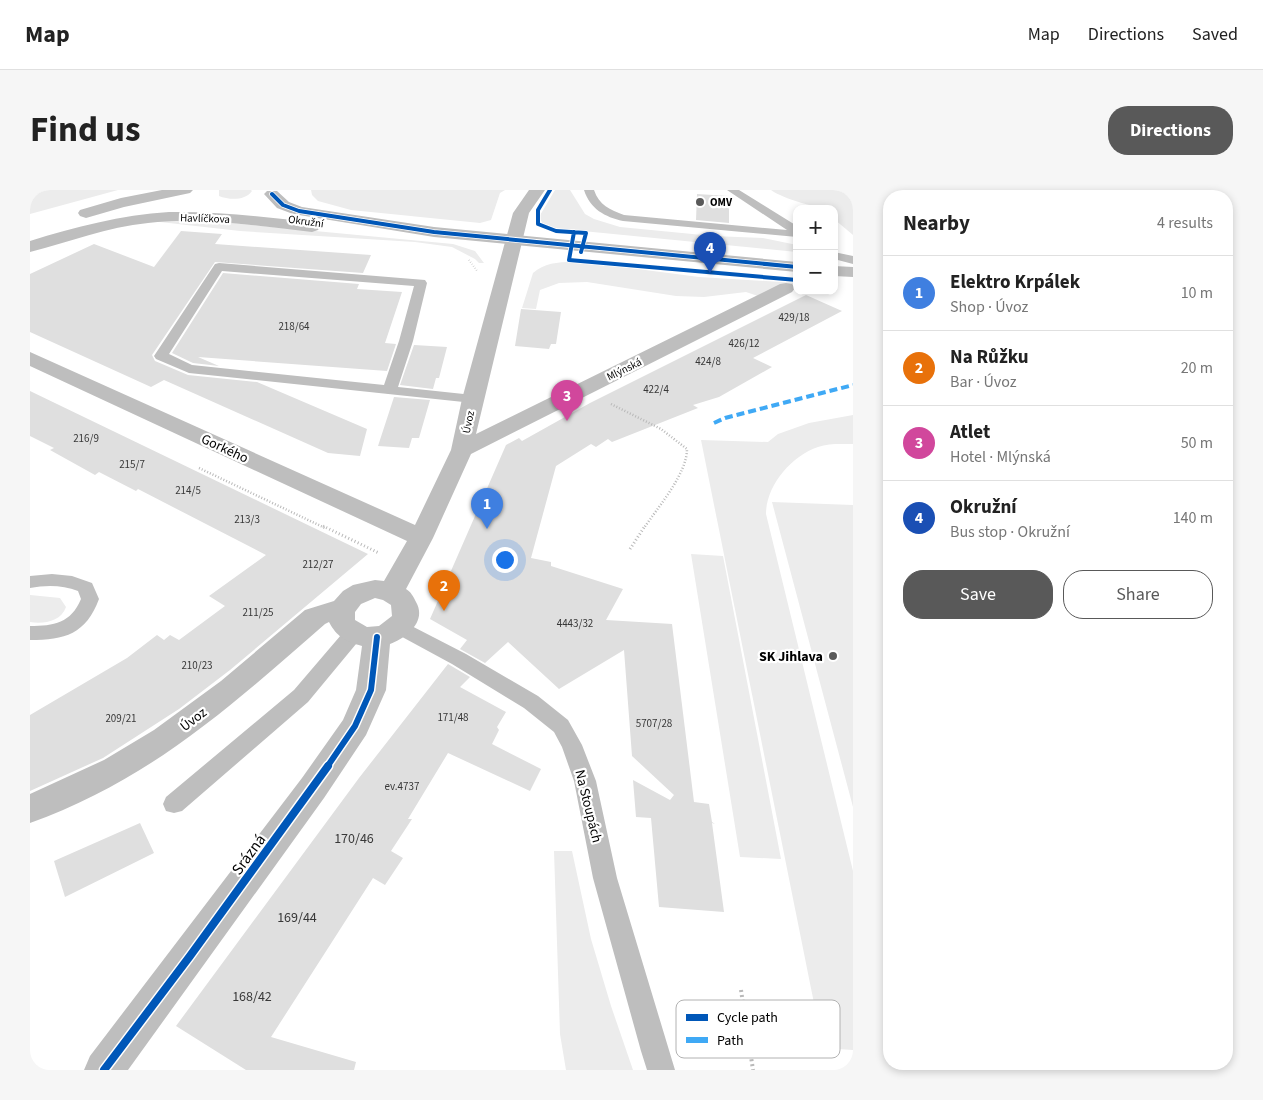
<!DOCTYPE html>
<meta charset="utf-8">
<style>
body{margin:0;font-family:"Source Sans 3",sans-serif;background:#f6f6f6;color:#222}
.controls{position:absolute;right:15px;top:15px;display:grid;overflow:hidden;border-radius:10px;box-shadow:0 2px 8px #0003}
.controls button{width:45px;height:45px;display:grid;place-items:center;padding:0;border:0;border-bottom:1px solid #e0e0e0;background:#fff;color:#222;font:25px sans-serif}
.you{position:absolute;left:474px;top:369px;width:18px;height:18px;margin:-12px;border:4px solid #fff;border-radius:50%;background:#1a73e8;box-shadow:0 0 0 8px #1a73e833}
.badge{display:grid;place-items:center;width:32px;height:32px;border-radius:50%;background:#595959;color:#fff;font-size:16px;font-weight:700}
.pin{position:absolute;translate:-50% -41px;filter:drop-shadow(0 1px 2px #0008)}
.pin::after{content:'';position:absolute;top:26px;width:18px;height:15px;background:inherit;clip-path:polygon(0 0,100% 0,50% 100%)}
.list{margin:0;padding:0;list-style:none}
h2{display:flex;justify-content:space-between;align-items:center;height:65px;margin:0;padding:0 20px;font-size:21px}
h2 small{font-size:16px;font-weight:400;color:#767676}
.list li{display:grid;grid-template-columns:32px 1fr auto;gap:15px;align-items:center;box-sizing:border-box;height:75px;padding:0 20px;border-top:1px solid #e0e0e0}
.list b{display:block;font-size:19px;white-space:nowrap}
.list p{margin:0;font-size:16px;white-space:nowrap;color:#767676}
.list em{font-size:16px;font-style:normal;color:#767676}
.actions{display:flex;gap:10px;padding:15px 20px}
.actions a{flex:1;padding:11px 0;border:1px solid #595959;border-radius:20px;text-align:center;font-size:18px;color:#595959}
.actions .main{background:#595959;color:#fff}
.map{position:relative;flex:none;width:823px;height:880px;overflow:hidden;border-radius:20px}
header{display:flex;align-items:center;gap:30px;box-sizing:border-box;height:70px;padding:0 25px;background:#fff;border-bottom:1px solid #e0e0e0}
header strong{font-size:24px}
nav{display:flex;gap:28px;margin-inline-start:auto;font-size:18px}
.intro{display:flex;align-items:center;justify-content:space-between;box-sizing:border-box;height:120px;padding:0 30px}
h1{margin:0;font-size:35px}
.button{padding:12px 22px;border-radius:20px;background:#595959;color:#fff;font-size:18px;font-weight:700}
main{display:flex;gap:30px;padding:0 30px}
aside{flex:1;background:#fff;border-radius:20px;box-shadow:0 2px 8px #0003}
.map>svg:first-child{display:block}
</style>
<header>
<strong>Map</strong>
<nav><a>Map</a><a>Directions</a><a>Saved</a></nav>
</header>
<div class="intro"><h1>Find us</h1><a class="button">Directions</a></div>
<main>
<div class="map">
<svg width="823" height="880" viewBox="0 0 823 880">
<rect width="100%" height="100%" fill="#fff"/>
<path fill="#ececec" d="M0,0H88L0,24Z
M189,0H221L222,1C215,11 199,10 189,6Z
M281,0H475L470,3L461,30L450,33L321,20L288,11L282,5Z
M525,0H540L555,24L564,29L590,37L683,46L733,48L767,55V62L522,38L514,36L509,27Z
M741,0H823V45L804,29V19C790,19 753,9 741,0Z
M169,30L423,54L445,61L454,73H449L445,69L422,57L385,52L210,41L130,32Z
M554,72L669,87L767,93V98L758,97L728,106L716,102L674,107L646,106L557,92L529,93L510,100L506,119L492,118L503,83C517,70 537,72 554,72Z
M823,225V254C811,254 799,253 788,257C761,266 736,296 736,324L823,681V860L793,858L671,250L738,252L748,244L779,233Z
M742,312L823,315V617Z
M661,364L693,366L751,669L710,667Z
M0,405L30,408L36,417C31,432 13,434 0,432Z
M524,661H542L561,749L581,816L603,880H536L530,844Z"/>
<path fill="#dfdfdf" d="M667,4L699,6V33L666,30Z
M151,41L192,44L185,54L341,65L333,83L185,72L122,165L125,171L158,185L227,192L337,239L330,266L298,263L134,190L121,197L0,142V84L64,54L124,77Z
M193,83L329,94L327,99L372,102L355,153L366,154L357,181L168,167L189,176L163,173L142,163Z
M776,105L812,121L723,168L742,177L689,207L663,215L668,218L582,252L578,249L566,257L561,254L526,276L501,368L521,372V376L593,399L576,430L642,434L664,612L679,614L682,632L685,634L682,633L694,722L629,717L621,628L606,627L603,590L640,610L644,605L602,566L594,460L529,499L478,452L455,473L430,459L437,450L400,429L476,255L489,248L492,251L560,213Z
M491,119L531,122L526,154H521L519,159L485,156Z
M384,155L417,157L409,188H406L403,199L370,195Z
M0,201L338,364L200,480L149,519L73,568L0,601V525L97,468L127,445L134,450L140,445L149,450L195,416L179,406L236,365L108,299L106,301L69,282L65,285L20,260L24,258L0,246Z
M364,207L400,210L389,248H382L379,258L348,256Z
M418,474L440,487L430,497L476,522L467,537L469,540L462,554L511,579L500,601L418,563L378,629H382L361,661L373,668L355,695L343,688L241,847L326,872L324,880H216L146,836L329,588Z
M110,633L124,663L35,707L24,671Z"/>
<g fill="none" stroke-linecap="round" stroke-linejoin="round">
<path stroke="#b9b9b9" stroke-width="2" stroke-dasharray="0.5 2" stroke-linecap="butt" d="M439,70L447,81"/>
<path stroke="#b9b9b9" stroke-width="2.5" stroke-dasharray="1 2" stroke-linecap="butt" d="M581,214L631,239L657,259C657,284 628,317 614,338
M169,278L295,338"/>
<path stroke="#b9b9b9" stroke-width="3" stroke-dasharray="1 2.5" stroke-linecap="butt" d="M293,336L349,363
M600,359L615,336
M402,402L410,380"/>
<path stroke="#b9b9b9" stroke-width="4" stroke-dasharray="2 3" stroke-linecap="butt" d="M711,800L723,880"/>
<path fill="#bebebe" fill-rule="evenodd" d="M554,0H564C569,15 580,20 594,25L757,40L697,0H709L767,36V47L593,31C575,27 560,19 554,0Z
M804,62L823,66V74L804,69Z
M189,73L395,90L397,93L383,151L368,197L443,205L448,206L450,209L448,212L443,213L159,183L126,169L124,166L185,74ZM192,81L384,96L369,151L354,195L162,175L139,164Z
M22,384L42,386L62,393L69,409C56,444 35,450 0,450V436C24,436 41,433 51,409L48,401C33,395 16,395 0,398V386Z
M370,430L436,464L508,506L538,530L552,555L566,591L587,688L645,880H617L611,861L563,688L544,591L532,557L524,542L494,518L422,474L363,442L361,437L363,432Z
M324,436L331,438L333,443L331,448L278,512L152,621L144,623L136,621L133,614L136,607L264,500L317,438Z"/>
<path fill="#bebebe" fill-rule="evenodd" d="M499,0H515L499,23L446,244L750,94L756,93L762,94L765,98L762,102L441,264L403,348L376,399C381,402 383,406 386,412C397,431 377,448 360,454L356,500L336,545L294,608L98,880H54L60,866L272,588L313,530L326,500L332,456C315,451 307,447 299,432L295,434C201,516 120,590 0,633V604L74,570L124,540L191,491L275,420L304,411L313,401L323,395L345,390L354,391L377,351L0,176V162L385,335L421,260L432,209L483,23ZM345,408L353,410L361,415L362,426L349,436L337,437L325,430V422L331,414Z"/>
<path fill="#bebebe" fill-rule="evenodd" d="M132,0H163L160,3L94,17L56,28L50,26L48,23L50,20L91,8Z
M237,1H247L259,12L272,17L404,37L767,72V82L404,47L263,24L247,18L234,4Z
M139,22C187,21 234,27 282,32L288,34L290,37L288,40L282,42C228,36 173,27 118,33C77,37 40,52 0,62V51C45,37 91,25 139,22Z
M804,76L823,77V87L804,86Z"/>
<path stroke="#3fa9f5" stroke-width="4" stroke-dasharray="8 4" stroke-linecap="butt" d="M684,233L695,228L823,195"/>
<defs>
<path id="cycleway-far2" d="M520,0L508,20V34L526,41L556,43L551,62
M242,4L253,15L269,21L404,42L767,77
M544,42L539,70L767,90"/>
<path id="cycleway-far1" d="M297,577L325,536L341,500L347,447"/>
<path id="cycleway" d="M74,880L160,766L298,576"/>
</defs>
<use href="#cycleway-far2" stroke="#fff" stroke-width="5.5"/>
<use href="#cycleway-far1" stroke="#fff" stroke-width="9"/>
<use href="#cycleway" stroke="#fff" stroke-width="11"/>
<use href="#cycleway-far2" stroke="#0057b8" stroke-width="4"/>
<use href="#cycleway-far1" stroke="#0057b8" stroke-width="6"/>
<use href="#cycleway" stroke="#0057b8" stroke-width="8"/>
</g>
<g fill="#595959" stroke="#fff" stroke-width="2">
<circle cx="670" cy="12" r="5"/>
<circle cx="803" cy="466" r="5"/>
</g>
<g text-anchor="middle" stroke-width="4.5" stroke-linejoin="round" paint-order="stroke">
<g font-size="11" font-weight="bold" fill="#000" stroke="#fff" text-anchor="start">
<text x="680" y="16">OMV</text>
</g>
<g font-size="11" fill="#000" stroke="#fff">
<text transform="translate(175 28) rotate(2)" y="4">Havlíčkova</text>
<text transform="translate(276 31) rotate(8)" y="4">Okružní</text>
<text transform="translate(594 179) rotate(-26)" y="4">Mlýnská</text>
<text transform="translate(438 232) rotate(-78)" y="4">Úvoz</text>
</g>
<g font-size="11" fill="#383838">
<text x="764" y="131">429/18</text>
<text x="264" y="140">218/64</text>
<text x="714" y="157">426/12</text>
<text x="678" y="175">424/8</text>
<text x="626" y="203">422/4</text>
<text x="56" y="252">216/9</text>
<text x="102" y="278">215/7</text>
<text x="158" y="304">214/5</text>
<text x="217" y="333">213/3</text>
<text x="288" y="378">212/27</text>
<text x="228" y="426">211/25</text>
<text x="545" y="437">4443/32</text>
<text x="167" y="479">210/23</text>
<text x="423" y="531">171/48</text>
<text x="91" y="532">209/21</text>
<text x="624" y="537">5707/28</text>
<text x="372" y="600">ev.4737</text>
</g>
<g font-size="14" fill="#000" stroke="#fff">
<text transform="translate(195 258) rotate(25)" y="5">Gorkého</text>
<text transform="translate(163 529) rotate(-37)" y="5">Úvoz</text>
<text transform="translate(559 616) rotate(76)" y="5">Na Stoupách</text>
</g>
<g font-size="14" font-weight="bold" fill="#000" stroke="#fff" text-anchor="end">
<text x="793" y="471">SK Jihlava</text>
</g>
<g font-size="14" fill="#383838">
<text x="324" y="653">170/46</text>
<text x="267" y="732">169/44</text>
<text x="222" y="811">168/42</text>
</g>
<g font-size="16" fill="#000" stroke="#fff">
<text transform="translate(218 664) rotate(-54)" y="6">Srázná</text>
</g>
</g>
<rect x="646" y="810" width="164" height="58" rx="8" fill="#fff" stroke="#b2b2b2" stroke-width="1"/>
<rect x="656" y="824" width="22" height="7" fill="#0057b8"/>
<rect x="656" y="847" width="22" height="6" fill="#3fa9f5"/>
<g font-size="14" fill="#000">
<text x="687" y="832">Cycle path</text>
<text x="687" y="855">Path</text>
</g>
</svg>
<div class="controls">
<button>+</button>
<button>−</button>
</div>
<div class="you"></div>
<div class="pin badge" style="left:457px;top:339px;background:#3f7fe0">1</div>
<div class="pin badge" style="left:414px;top:421px;background:#e8710a">2</div>
<div class="pin badge" style="left:537px;top:231px;background:#d1479c">3</div>
<div class="pin badge" style="left:680px;top:83px;background:#1a4fb4">4</div>
</div>
<aside>
<h2>Nearby<small>4 results</small></h2>
<ul class="list">
<li><span class="badge" style="background:#3f7fe0">1</span><div><b>Elektro Krpálek</b><p>Shop · Úvoz</p></div><em>10 m</em></li>
<li><span class="badge" style="background:#e8710a">2</span><div><b>Na Růžku</b><p>Bar · Úvoz</p></div><em>20 m</em></li>
<li><span class="badge" style="background:#d1479c">3</span><div><b>Atlet</b><p>Hotel · Mlýnská</p></div><em>50 m</em></li>
<li><span class="badge" style="background:#1a4fb4">4</span><div><b>Okružní</b><p>Bus stop · Okružní</p></div><em>140 m</em></li>
</ul>
<div class="actions"><a class="main">Save</a><a>Share</a></div>
</aside>
</main>
